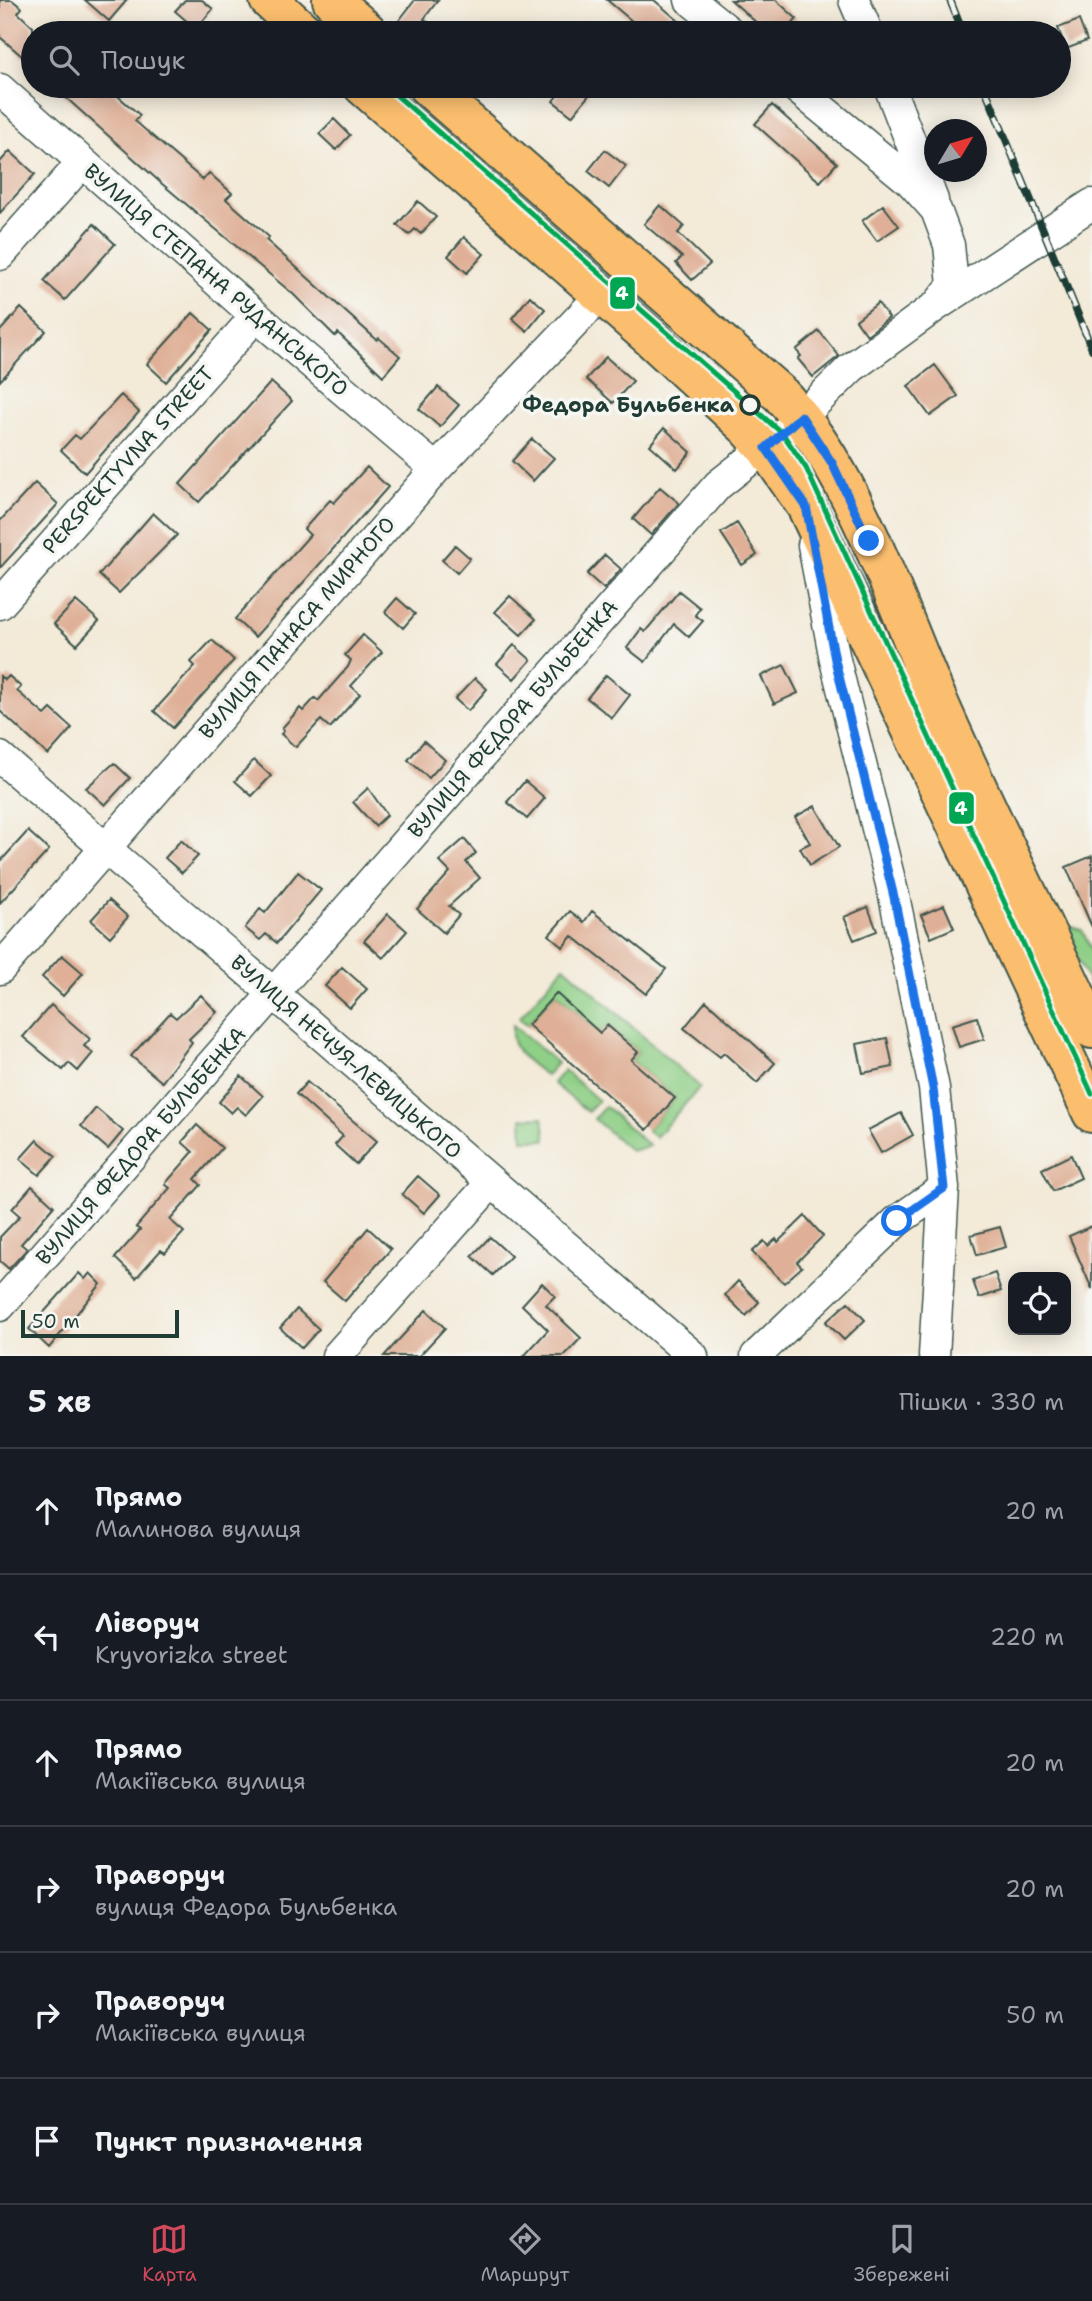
<!DOCTYPE html>
<html lang="uk">
<meta charset="utf-8">
<style>
body{margin:0;font-family:"Shantell Sans",sans-serif;background:#20242c;color:#f1f3f6}
.controls{position:absolute;right:21px;bottom:21px;display:grid;overflow:hidden;border-radius:14px;box-shadow:0 4px 18px #0003}
.controls button{width:63px;height:63px;display:grid;place-items:center;padding:0;border:0;border-bottom:2px solid #363941;background:#171b24;color:#f1f3f6;font:35px sans-serif}
.compass{position:absolute;left:924px;top:119px;width:63px;height:63px;border-radius:50%;background:#171b24;box-shadow:0 4px 18px #0003;rotate:52deg}
.scale{position:absolute;left:21px;bottom:18px;width:158px;box-sizing:border-box;padding-left:7px;border:4px solid #1f3d34;border-top:0;font-size:19px;line-height:24px;white-space:nowrap;color:#1f3d34;-webkit-text-stroke:5px #f6f6f2;paint-order:stroke}
.stop{position:absolute;width:21px;height:21px;margin:-16px;border:5px solid #1a73e8;border-radius:50%;background:#fff}
.stop.end{background:#1a73e8;border-color:#fff;box-shadow:0 2px 7px #0008}
.list{margin:0;padding:0;list-style:none}
h2{display:flex;justify-content:space-between;align-items:center;height:91px;margin:0;padding:0 28px;font-size:30px}
h2 small{font-size:23px;font-weight:400;color:#9ea1a6}
.list li{display:grid;grid-template-columns:46px 1fr auto;gap:21px;align-items:center;box-sizing:border-box;height:126px;padding:0 28px;border-top:2px solid #363941}
.list b{display:block;font-size:26px;white-space:nowrap}
.list p{margin:0;font-size:23px;white-space:nowrap;color:#9ea1a6}
.list em{font-size:23px;font-style:normal;color:#9ea1a6}
.icon{flex:none;width:38px;height:38px;fill:none;stroke:currentColor;stroke-width:2;stroke-linecap:round;stroke-linejoin:round}
.map{position:relative;flex:none;width:1092px;height:1356px;overflow:hidden}
.search{position:absolute;background:#171b24;box-shadow:0 4px 18px #0003;left:21px;right:21px;top:21px;height:77px;display:flex;align-items:center;gap:18px;box-sizing:border-box;padding:0 24px;border-radius:38px;color:#9ea1a6;font-size:26px}
.sheet{height:847px;background:#171b24}
nav{display:flex;justify-content:space-around;align-items:center;box-sizing:border-box;height:98px;border-top:2px solid #363941;background:#171b24;font-size:19px;color:#9ea1a6}
nav a{display:grid;justify-items:center;gap:4px}
nav .on{color:#d1495b}
.map>svg:first-child{display:block}
</style>
<div class="map">
<svg width="1092" height="1356" viewBox="0 0 1092 1356">
<rect width="100%" height="100%" fill="#f6f6f2"/>
<filter id="ink" filterUnits="userSpaceOnUse"><feTurbulence type="fractalNoise" baseFrequency=".0143" numOctaves="2"/><feDisplacementMap in="SourceGraphic" scale="14" xChannelSelector="R" yChannelSelector="G"/><feConvolveMatrix kernelMatrix="1 2 1 2 8 2 1 2 1" color-interpolation-filters="sRGB"/></filter>
<filter id="wash" filterUnits="userSpaceOnUse"><feTurbulence type="fractalNoise" baseFrequency=".00686" numOctaves="4" result="noise"/><feDisplacementMap in="SourceGraphic" scale="28" xChannelSelector="R" yChannelSelector="G"/><feGaussianBlur stdDeviation="1.57" result="paint"/><feColorMatrix in="noise" values="0 0 0 0 0 0 0 0 0 0 0 0 0 0 0 0 0 1.4 0 .05"/><feComposite in="paint" operator="in"/></filter>
<g filter="url(#wash)">
<rect width="100%" height="100%" fill="#f3ead8"/>
<path fill="#8fcf87" stroke="#57865e" stroke-width="2" d="M1072,927L1082,930L1092,951V989L1063,928Z
M564,966L700,1087L656,1137L647,1130L675,1098L631,1060L638,1052L608,1025L600,1033L556,993L528,1025L519,1018Z
M513,1025L557,1063L546,1076C528,1061 507,1050 513,1025Z
M564,1070L598,1100L588,1112L553,1083Z
M605,1106L649,1146L631,1151L594,1119Z
M543,1117L546,1140H523L522,1118Z"/>
<g id="blocks">
<path fill="#dfb097" d="M0,0H12L22,8L18,13L33,27V45L23,57L0,37Z
M85,0H127L109,21Z
M185,0H202L213,9L196,29L175,11Z
M415,0H438L424,19L442,33H402L394,27Z
M607,0H654L693,33H646Z
M731,0H776L797,19L784,33H768Z
M1079,20L1087,41L1066,49L1058,28Z
M53,86H106L140,115L135,121L203,180L209,173L232,193L226,199L269,237L266,240L377,340L379,338L400,356L383,376L338,333L335,336L293,294L161,183Z
M565,86H580L590,94L572,116L553,101Z
M772,105L837,163L820,182L755,124Z
M334,119L350,135L336,150L319,134Z
M605,150L626,166L609,188L588,171Z
M10,151L35,174L0,213V162Z
M418,201L436,217L421,234L415,229L409,235L397,225Z
M660,205L684,226L678,233L710,264L692,280L676,263L682,257L644,224Z
M883,205L899,226L877,241L862,221Z
M94,224L115,244L65,300L44,281Z
M464,237L484,254L467,273L448,256Z
M530,296L545,309L527,331L512,318Z
M878,303L889,318L867,335L856,320Z
M21,308L46,331L0,381V331Z
M193,313L212,330L166,382L147,364Z
M819,331L839,356L813,377L798,359L801,356L796,350Z
M606,357L633,381L613,403L586,379Z
M935,365L958,396L930,416L908,386Z
M271,382L292,401L199,502L180,484Z
M438,387L459,405L440,427L419,409Z
M121,395L139,412L85,473L61,450L75,435L80,439Z
M664,428L691,452L677,469L650,445Z
M532,439L554,458L533,481L512,461Z
M367,467L388,487L255,637L235,619L310,535L304,529L330,500L334,503Z
M35,483L58,504L0,568V521Z
M660,487L679,503L651,535L633,519Z
M153,513L177,535L119,593L99,575Z
M737,523L757,555L742,565L721,533Z
M455,545L470,558L457,573L442,560Z
M605,555L621,569L604,589L587,574Z
M679,591L700,608L695,615L703,621L689,637L674,624L645,662L627,648L641,629L645,632Z
M510,596L536,619L521,635L495,612Z
M397,598L415,614L403,628L385,612Z
M76,601L99,621L77,645L54,624Z
M363,635L382,652L351,686L360,694L330,728L321,720L296,747L293,745L281,734L284,731L282,728L300,708L303,711L315,698L318,701L348,667L351,660L345,655Z
M212,640L234,660L173,728L154,711L195,666L191,662Z
M514,645L531,660L514,679L497,664Z
M784,665L798,693L774,704L761,676Z
M606,675L630,695L612,718L587,698Z
M0,676L5,680L9,676L21,687L17,691L45,715L51,709L72,728L48,755L0,711Z
M475,678L487,689L468,711L455,699Z
M424,741L445,760L429,778L408,760Z
M254,760L271,776L252,796L235,781Z
M114,763L130,778L105,805L86,788Z
M525,781L545,798L527,819L507,802Z
M368,788L387,815L375,826L353,802Z
M815,806L839,847L810,865L800,848L810,843L795,817Z
M28,831L49,850L0,903V862Z
M464,839L476,853L466,862L480,878L449,906L459,915L444,933L417,909L450,872L439,861Z
M181,840L198,856L182,873L165,858Z
M1092,856V927L1066,867Z
M298,872L321,890L277,943L266,934L260,940L245,928L260,909L265,913Z
M109,900L128,917L110,937L91,920Z
M944,905L954,928L931,938L921,915Z
M868,907L877,931L854,940L844,917Z
M570,911L584,922L592,911L666,969L646,994L572,936L563,947L549,935Z
M388,914L407,931L383,958L364,941Z
M62,955L83,973L63,996L42,977Z
M342,967L367,989L350,1008L325,986Z
M556,993L600,1033L607,1025L638,1052L631,1060L675,1098L647,1130L528,1025Z
M201,995L217,1012L189,1039L192,1042L162,1082L131,1056L170,1013L176,1018Z
M706,1001L775,1063L757,1083L724,1053L720,1057L684,1028Z
M51,1005L90,1039L84,1046L93,1053L78,1071L69,1063L63,1070L23,1037Z
M977,1017L984,1039L959,1047L952,1025Z
M887,1038L893,1067L863,1073L857,1044Z
M241,1076L263,1096L246,1115L237,1107L231,1113L219,1102Z
M307,1082L377,1141L356,1164L335,1145L343,1136L296,1094Z
M96,1108L123,1131L108,1149L81,1126Z
M901,1113L913,1135L881,1153L868,1130Z
M197,1125L222,1148L195,1179L201,1185L170,1220L184,1232L165,1253L161,1250L136,1278L115,1258L140,1230L136,1227L170,1188L165,1184L193,1152L182,1142Z
M37,1140L56,1156L39,1175L20,1159Z
M1071,1155L1081,1178L1053,1191L1042,1169Z
M418,1176L440,1195L424,1213L402,1194Z
M32,1186L54,1206L21,1244L27,1249L9,1269L0,1261V1237L20,1216L12,1209Z
M805,1216L823,1236L797,1262L802,1267L784,1283L752,1252L764,1241L768,1246L776,1239L778,1242Z
M1092,1226V1289L1069,1236Z
M1000,1227L1006,1247L977,1255L971,1235Z
M368,1228L391,1249L345,1301L323,1282Z
M490,1237L511,1256L493,1275L472,1256Z
M79,1273L85,1279L90,1273L101,1284L49,1348L29,1329Z
M995,1273L1001,1291L979,1298L973,1281Z
M738,1281L759,1302L746,1316L725,1295Z
M542,1283L555,1296L546,1305L581,1338L564,1356H524L548,1330L522,1305Z
M848,1302L865,1320L844,1340L826,1322Z
M297,1309L319,1329L302,1348L280,1328Z
M426,1310L445,1328L419,1356H384Z"/>
</g>
</g>
<g filter="url(#ink)">
<use href="#blocks" fill-opacity="0" stroke="#3f574d" stroke-width="2"/>
<g fill="none" stroke-linecap="round" stroke-linejoin="round">
<defs>
<path id="minor" d="M690,0L731,33
M854,0L868,33
M794,86L911,182L936,210L949,245L953,285L937,305
M889,86L933,200
M0,89L256,316L436,469
M0,255L81,164
M813,545L835,660L894,896L934,1088L944,1188L934,1356
M0,604L256,316
M0,757L693,1356
M0,969L436,469L602,294
M0,1306L718,485L789,429L851,368L936,306L1092,204
M337,1356L491,1183
M756,1356L897,1221L944,1188"/>
<path id="major" d="M269,0L305,33
M332,0L369,33
M363,86L651,338L747,427L766,448L806,506L1092,1113
M427,86L781,395C855,473 895,603 938,701C987,812 1041,920 1092,1029"/>
</defs>
<use href="#minor" stroke="#3f574d" stroke-width="33"/>
<use href="#major" stroke="#3f574d" stroke-width="42"/>
<use href="#minor" stroke="#fff" stroke-width="30"/>
<use href="#major" stroke="#fbbe6e" stroke-width="38"/>
<defs>
<path id="rail" d="M950,0L963,33
M984,86L1092,349"/>
</defs>
<use href="#rail" stroke="#1f3d34" stroke-width="8"/>
<use href="#rail" stroke="#f6f6f2" stroke-width="5" stroke-dasharray="16" stroke-linecap="butt"/>
<defs>
<path id="tram-1" d="M386,86L783,434L806,468L1092,1094"/>
</defs>
<use href="#tram-1" stroke="#f6f6f2" stroke-width="10"/>
<use href="#tram-1" stroke="#00a651" stroke-width="5"/>
</g>
</g>
<g fill="none" stroke-linecap="round" stroke-linejoin="round" filter="url(#ink)">
<path stroke="#1a73e8" stroke-width="9" d="M869,541L832,463L801,416L766,448L806,506L835,660L894,897L933,1088L944,1188L897,1221"/>
</g>
<circle fill="#f6f6f2" stroke="#1f3d34" stroke-width="3.5" cx="750" cy="405" r="9"/>
<g text-anchor="middle" stroke-width="7" stroke-linejoin="round" paint-order="stroke">
<g font-size="21" fill="#1f3d34" stroke="#f6f6f2">
<text transform="translate(216 280) rotate(41)" y="7">ВУЛИЦЯ СТЕПАНА РУДАНСЬКОГО</text>
<text transform="translate(128 460) rotate(-48)" y="7">PERSPEKTYVNA STREET</text>
<text transform="translate(297 628) rotate(-49)" y="7">ВУЛИЦЯ ПАНАСА МИРНОГО</text>
<text transform="translate(513 719) rotate(-49)" y="7">ВУЛИЦЯ ФЕДОРА БУЛЬБЕНКА</text>
<text transform="translate(346 1057) rotate(41)" y="7">ВУЛИЦЯ НЕЧУЯ-ЛЕВИЦЬКОГО</text>
<text transform="translate(141 1146) rotate(-49)" y="7">ВУЛИЦЯ ФЕДОРА БУЛЬБЕНКА</text>
</g>
<g font-size="21" font-weight="bold" fill="#1f3d34" stroke="#f6f6f2" text-anchor="end">
<text x="734" y="412">Федора Бульбенка</text>
</g>
</g>
<g stroke="#f6f6f2" stroke-width="2.5">
<rect x="609" y="276" width="27" height="34" rx="7" fill="#00a651"/>
<rect x="948" y="791" width="27" height="34" rx="7" fill="#00a651"/>
</g>
<g font-size="19" text-anchor="middle" font-weight="bold" fill="#fff">
<text x="622" y="300">4</text>
<text x="961" y="815">4</text>
</g>
</svg>
<div class="controls">
<button><svg class="icon" aria-label="locate" viewBox="0 0 24 24"><circle cx="12" cy="12" r="6"/><path d="M12 2v4M12 18v4M2 12h4M18 12h4"/></svg></button>
</div>
<svg class="compass" viewBox="-18 -18 36 36"><path d="M0-13l5 13h-10z" fill="#e53935"/><path d="M0 13l5-13h-10z" fill="#9ea1a6"/></svg>
<div class="scale">50 m</div>
<div class="stop" style="left:897px;top:1221px"></div>
<div class="stop end" style="left:869px;top:541px"></div>
<div class="search"><svg class="icon" aria-label="search" viewBox="0 0 24 24"><circle cx="10" cy="10" r="6"/><path d="M15 15l6 6"/></svg>Пошук</div>
</div>
<section class="sheet">
<h2>5 хв<small>Пішки · 330 m</small></h2>
<ul class="list">
<li><svg class="icon" aria-label="ahead" viewBox="0 0 24 24"><path d="M12 20V5M6 11l6-6 6 6"/></svg><div><b>Прямо</b><p>Малинова вулиця</p></div><em>20 m</em></li>
<li><svg class="icon" aria-label="left" viewBox="0 0 24 24"><path d="M17 20v-9H6M10 6l-5 5 5 5"/></svg><div><b>Ліворуч</b><p>Kryvorizka street</p></div><em>220 m</em></li>
<li><svg class="icon" aria-label="ahead" viewBox="0 0 24 24"><path d="M12 20V5M6 11l6-6 6 6"/></svg><div><b>Прямо</b><p>Макіївська вулиця</p></div><em>20 m</em></li>
<li><svg class="icon" aria-label="right" viewBox="0 0 24 24"><path d="M7 20v-9h11M14 6l5 5-5 5"/></svg><div><b>Праворуч</b><p>вулиця Федора Бульбенка</p></div><em>20 m</em></li>
<li><svg class="icon" aria-label="right" viewBox="0 0 24 24"><path d="M7 20v-9h11M14 6l5 5-5 5"/></svg><div><b>Праворуч</b><p>Макіївська вулиця</p></div><em>50 m</em></li>
<li><svg class="icon" aria-label="arrive" viewBox="0 0 24 24"><path d="M6 21V4h12l-3 4 3 4H6"/></svg><div><b>Пункт призначення</b></div></li>
</ul>
</section>
<nav>
<a class="on"><svg class="icon" aria-label="map" viewBox="0 0 24 24"><path d="M3 6l6-2 6 2 6-2v14l-6 2-6-2-6 2zM9 4v14M15 6v14"/></svg>Карта</a>
<a><svg class="icon" aria-label="directions" viewBox="0 0 24 24"><path d="M12 3l9 9-9 9-9-9zM9 14v-3h6M13 9l2 2-2 2"/></svg>Маршрут</a>
<a><svg class="icon" aria-label="saved" viewBox="0 0 24 24"><path d="M7 4h10v16l-5-4-5 4z"/></svg>Збережені</a>
</nav>
